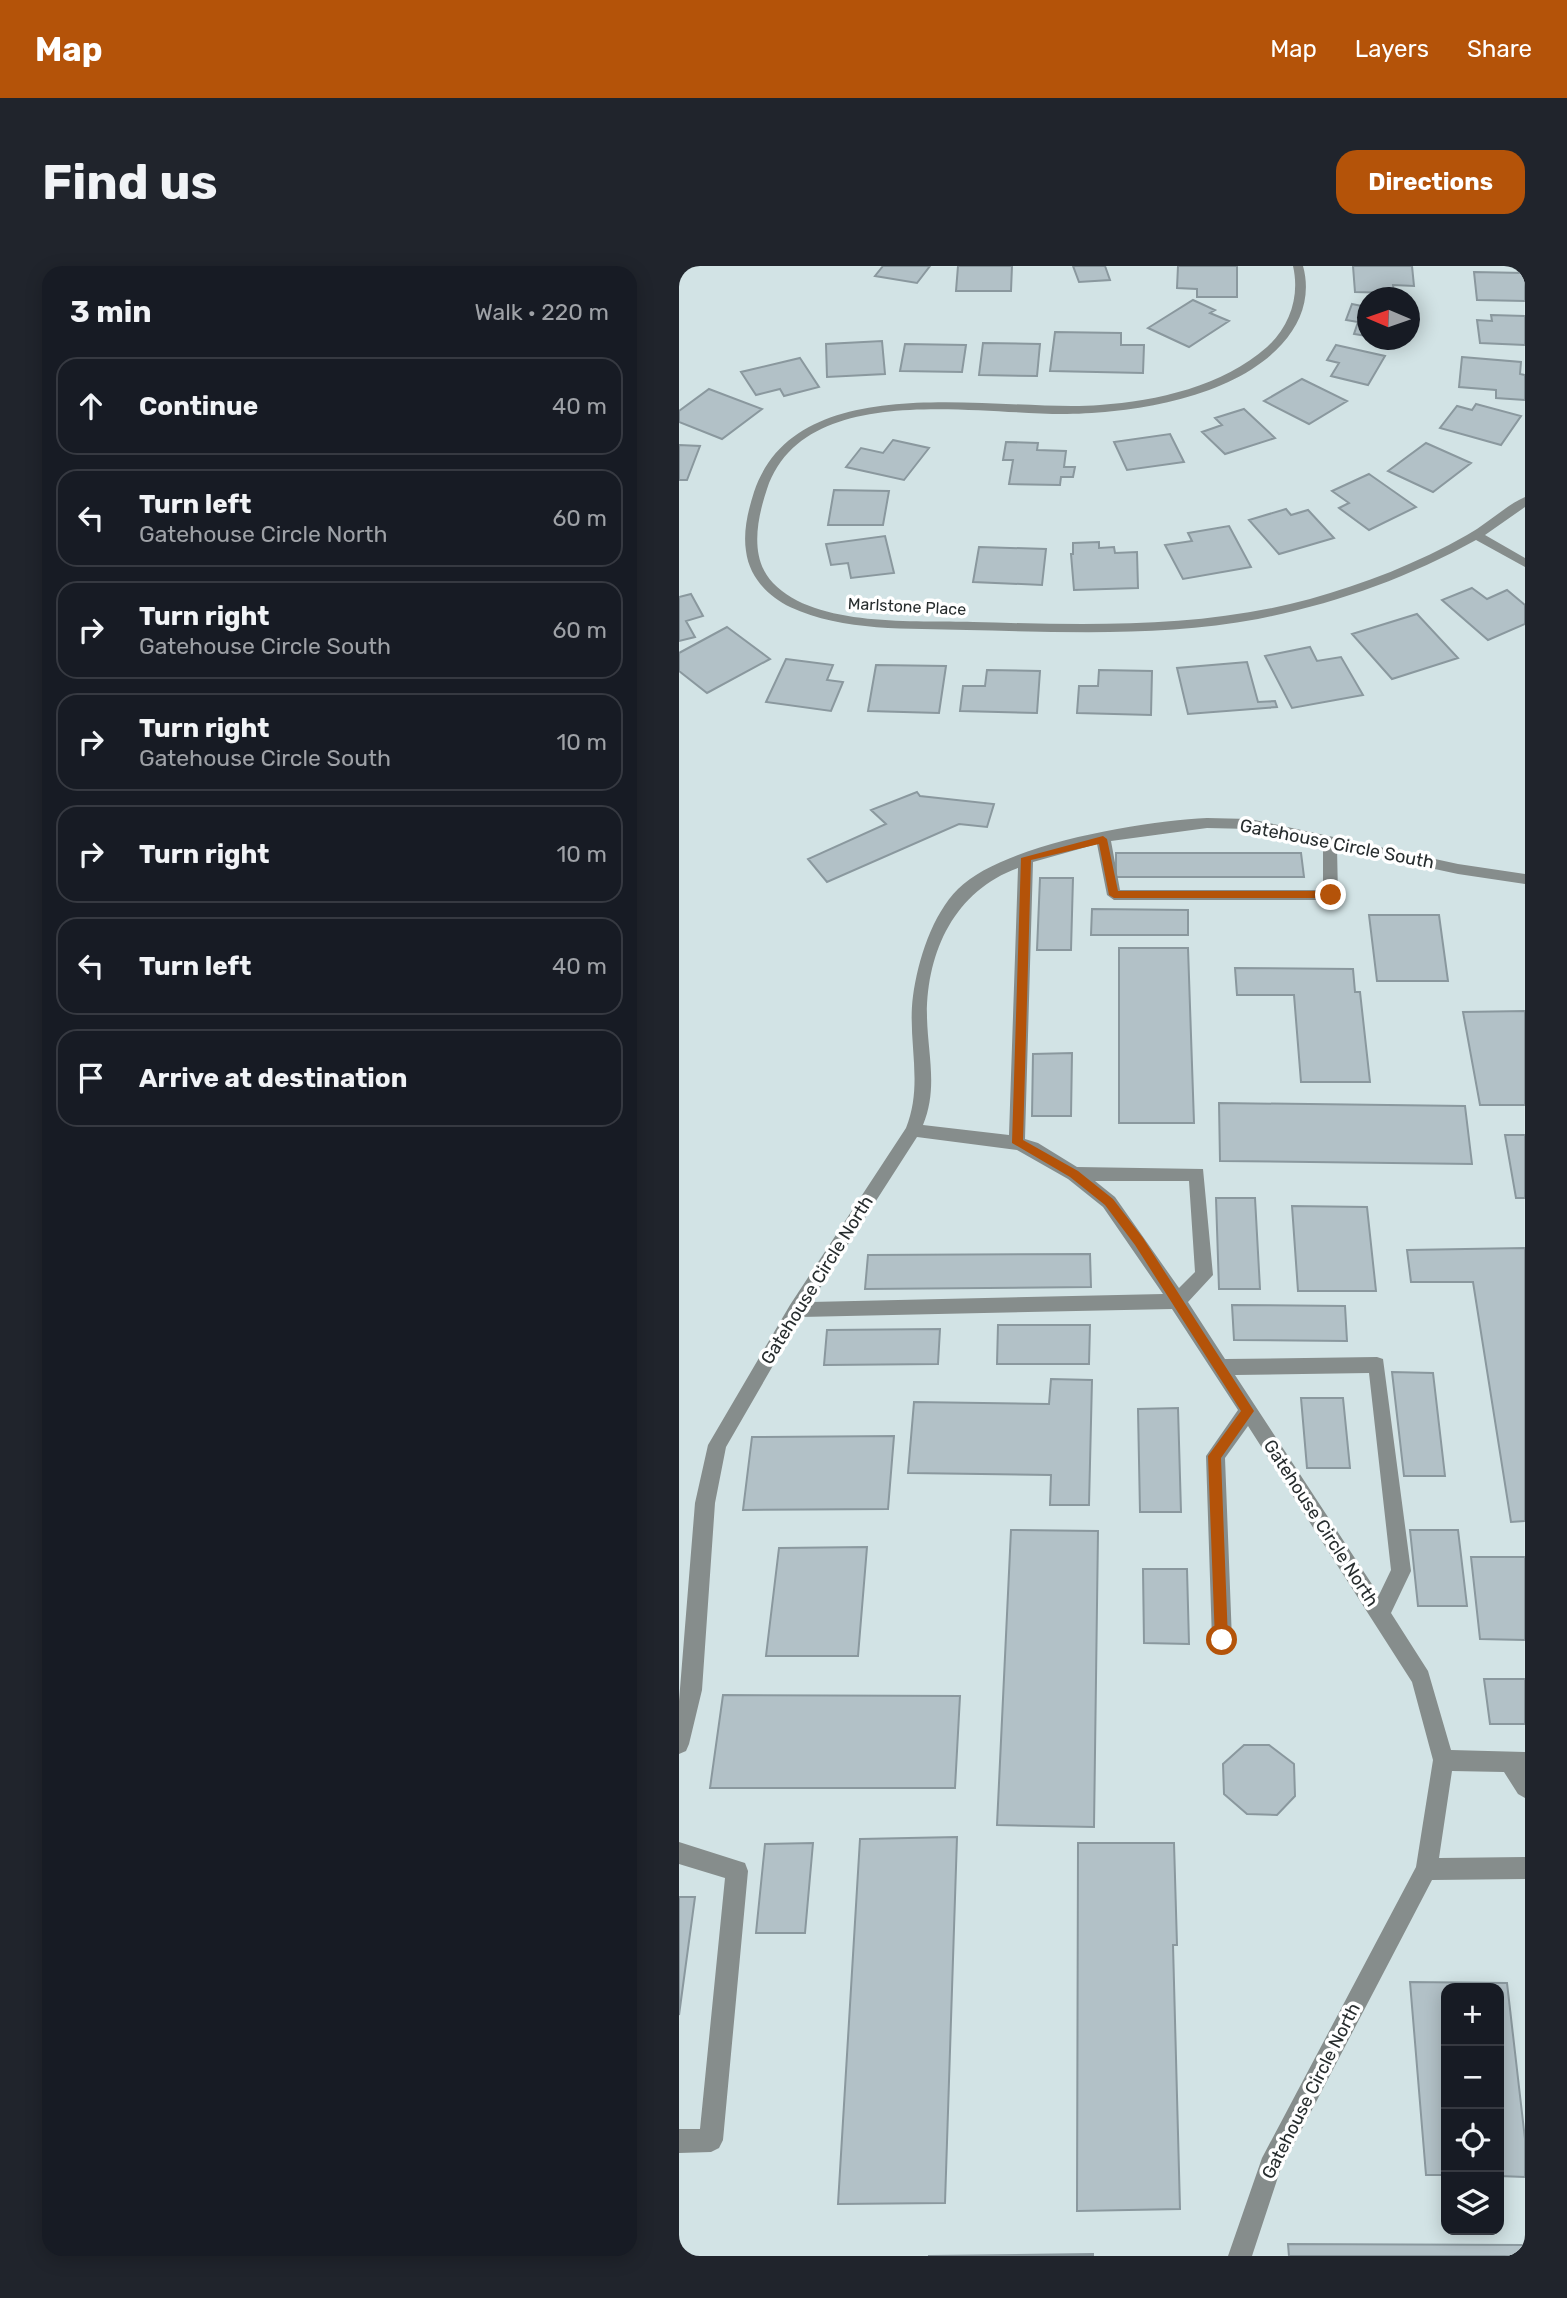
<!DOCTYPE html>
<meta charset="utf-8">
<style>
body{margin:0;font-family:Rubik,sans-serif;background:#20242c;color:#f1f3f6}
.controls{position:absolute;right:21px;bottom:21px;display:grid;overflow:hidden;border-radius:14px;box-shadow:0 4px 18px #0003}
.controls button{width:63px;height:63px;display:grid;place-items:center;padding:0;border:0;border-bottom:2px solid #363941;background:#171b24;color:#f1f3f6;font:35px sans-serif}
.compass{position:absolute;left:678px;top:21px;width:63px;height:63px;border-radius:50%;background:#171b24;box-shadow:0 4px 18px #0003;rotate:272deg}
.stop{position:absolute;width:21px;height:21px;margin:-16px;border:5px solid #b45309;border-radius:50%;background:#fff}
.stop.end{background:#b45309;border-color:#fff;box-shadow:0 2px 7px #0008}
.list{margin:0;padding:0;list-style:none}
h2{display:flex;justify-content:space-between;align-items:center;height:91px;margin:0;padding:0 28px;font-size:30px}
h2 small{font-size:23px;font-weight:400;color:#9ea1a6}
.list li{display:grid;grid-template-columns:46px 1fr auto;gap:21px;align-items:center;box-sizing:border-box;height:98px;margin:0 14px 14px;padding:0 14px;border:2px solid #363941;border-radius:21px}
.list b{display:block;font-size:26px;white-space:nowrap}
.list p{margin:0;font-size:23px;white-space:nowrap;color:#9ea1a6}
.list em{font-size:23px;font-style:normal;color:#9ea1a6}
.icon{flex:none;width:38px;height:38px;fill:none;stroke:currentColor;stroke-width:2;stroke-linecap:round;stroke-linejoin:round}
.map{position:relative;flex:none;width:846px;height:1990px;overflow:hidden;border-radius:21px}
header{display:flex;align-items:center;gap:42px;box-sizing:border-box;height:98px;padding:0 35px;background:#b45309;color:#fff}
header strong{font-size:33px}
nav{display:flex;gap:38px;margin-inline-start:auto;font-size:24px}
.intro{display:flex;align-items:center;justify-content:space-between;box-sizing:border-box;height:168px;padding:0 42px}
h1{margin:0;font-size:49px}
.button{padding:18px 32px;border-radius:21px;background:#b45309;color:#fff;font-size:24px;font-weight:700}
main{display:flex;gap:42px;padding:0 42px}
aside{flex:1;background:#171b24;border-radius:21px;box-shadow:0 4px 18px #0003}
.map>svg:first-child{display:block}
</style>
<header>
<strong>Map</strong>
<nav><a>Map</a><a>Layers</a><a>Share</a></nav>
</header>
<div class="intro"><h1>Find us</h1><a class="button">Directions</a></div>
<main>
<aside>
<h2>3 min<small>Walk · 220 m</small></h2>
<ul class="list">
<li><svg class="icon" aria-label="ahead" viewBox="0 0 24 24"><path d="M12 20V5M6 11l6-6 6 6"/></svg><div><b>Continue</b></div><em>40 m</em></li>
<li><svg class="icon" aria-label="left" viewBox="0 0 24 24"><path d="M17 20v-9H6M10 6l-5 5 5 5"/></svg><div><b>Turn left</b><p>Gatehouse Circle North</p></div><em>60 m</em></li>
<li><svg class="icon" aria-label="right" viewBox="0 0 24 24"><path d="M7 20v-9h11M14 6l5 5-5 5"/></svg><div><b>Turn right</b><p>Gatehouse Circle South</p></div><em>60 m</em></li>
<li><svg class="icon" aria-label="right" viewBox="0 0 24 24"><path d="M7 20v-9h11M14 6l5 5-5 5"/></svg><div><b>Turn right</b><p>Gatehouse Circle South</p></div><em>10 m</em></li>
<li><svg class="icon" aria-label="right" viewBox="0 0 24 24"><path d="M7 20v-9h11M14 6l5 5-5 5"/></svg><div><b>Turn right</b></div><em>10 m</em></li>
<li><svg class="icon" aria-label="left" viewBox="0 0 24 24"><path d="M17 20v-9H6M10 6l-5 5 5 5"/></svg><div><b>Turn left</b></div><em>40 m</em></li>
<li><svg class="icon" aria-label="arrive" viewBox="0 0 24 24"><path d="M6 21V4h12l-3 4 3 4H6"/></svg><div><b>Arrive at destination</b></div></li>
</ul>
</aside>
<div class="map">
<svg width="846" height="1990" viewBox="0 0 846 1990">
<rect width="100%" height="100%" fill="#d2e3e5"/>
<path fill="#b2c1c7" stroke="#8a989e" stroke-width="2" d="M204,0H251L238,17L196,10Z
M279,0H333L332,25H277Z
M394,0H426L431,14L400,16Z
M499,0H558V31H518V23L498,22Z
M674,0H733L735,20L714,19L715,27L676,26Z
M795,6L846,7V35L798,34Z
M514,34L536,44L531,47L550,55L510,81L469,62Z
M673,38L688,41V70L675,68L679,56L667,54Z
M812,49L846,50V79L801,77L798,54L813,55Z
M376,66L442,67V79H465L464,107L371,105Z
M203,75L206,108L148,111L147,78Z
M304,77L361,78L358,110L300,109Z
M226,78L287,79L283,106L221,105Z
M657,79L706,90L689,119L652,110L660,97L648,94Z
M783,91L842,96L841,108L846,109V134L817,132V124L780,121Z
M121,92L140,121L105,130L101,123L77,129L62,106Z
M623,113L668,135L630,158L585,135Z
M30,123L83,143L43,173L0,156V145Z
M797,138L842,150L822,179L761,162L778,140L793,144Z
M565,143L596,172L546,188L523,166L543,159L536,152Z
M491,168L505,196L448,204L435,176Z
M214,174L250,182L225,214L167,201L182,182L204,187Z
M327,176L359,177L358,184L387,185L385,201H396L394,211H382L381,219L330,218L334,194H324Z
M747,177L792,197L754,226L709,205Z
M0,179L21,180L8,214H0Z
M690,208L737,241L690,264L660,242L670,237L653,225Z
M155,224L210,225L204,259H149Z
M607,243L612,249L629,244L655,272L600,288L570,254Z
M550,260L572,301L504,313L486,279L513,275L509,267Z
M206,270L215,307L172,312L169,297L152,299L147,278Z
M420,276V282L435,281L436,287L458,286L459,322L395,324L392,288H394V277Z
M300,281L367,283L363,319L294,316Z
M793,322L808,333L828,324L846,339V358L809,374L763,334Z
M12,328L24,350L7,355L16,371L0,375V331Z
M738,348L779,392L713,413L673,368Z
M48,361L91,393L28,427L0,405V387Z
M631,381L638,395L662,391L684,429L613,442L586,390Z
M107,393L154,399L148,414L164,416L152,445L87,436Z
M568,396L579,436L596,435L598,441L509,448L498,402Z
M197,399L267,400L260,447L189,445Z
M308,404L361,405L358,447L281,445L284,420H306Z
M420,404L473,405L472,449L398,447L400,420H419Z
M238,526L241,530L315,538L308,561L280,558L148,616L129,593L207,558L192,544Z
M437,587H622L625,611H437Z
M361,612H394L392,684H358Z
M413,643L509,644V669H412Z
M690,649H760L769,715H698Z
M440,682H509L515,857H440Z
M556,702L674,703L676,726H681L691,816H622L615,729H558Z
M846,745V839H801L784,746Z
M393,787L392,850H353L354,788Z
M540,837L786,840L793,898L541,895Z
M826,869H846V932H837Z
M537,932H576L581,1023H540Z
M613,940L688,941L697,1025H619Z
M846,982V1255L832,1256L794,1016H732L728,984Z
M411,988L412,1021L186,1023L189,989Z
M553,1039L666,1040L668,1075L555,1074Z
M319,1059H411L410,1098H318Z
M261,1063L259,1098L145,1099L148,1064Z
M713,1106L754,1107L766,1210H725Z
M372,1113L413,1114L410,1239H371L372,1209L229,1207L235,1136L370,1138Z
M622,1132H664L671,1202H628Z
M499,1142L502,1246H461L459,1143Z
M215,1170L209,1243L64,1244L73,1171Z
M332,1264L419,1265L415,1561L318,1559Z
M731,1264H779L788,1340H739Z
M188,1281L179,1390H87L100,1282Z
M792,1291H846V1374L801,1373Z
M464,1303H508L510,1378L465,1377Z
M805,1413H846V1458H811Z
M44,1429L281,1430L276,1522H31Z
M565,1479H590L615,1498L616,1530L598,1549L568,1548L545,1528L544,1498Z
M278,1571L266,1937L159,1938L181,1573Z
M134,1577L126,1667H77L86,1578Z
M399,1577H495L498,1679H494L501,1943L398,1945Z
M0,1631H16L0,1749Z
M731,1716L828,1717L846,1873V1911L820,1910V1722H767V1909H747Z
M609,1978L846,1979V1990H610Z
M414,1988V1990H249Z"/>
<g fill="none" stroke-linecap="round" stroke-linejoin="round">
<path fill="#868d8c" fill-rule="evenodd" d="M614,0H624C632,29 623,56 603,78C556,131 456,147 388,148C300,149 125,113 88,223C78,253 70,292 94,317C137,362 237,354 294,356C407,359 522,363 631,333C685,318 739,297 788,269C808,258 826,240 846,231V241L806,269L846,292V301L797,274C729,312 655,338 579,353C483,371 385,366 288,364C230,362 164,366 111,341C88,330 70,310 67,285C64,265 69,245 75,226C118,98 318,147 421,139C478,135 544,120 588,81C611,60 621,30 614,0Z
M528,552L571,553L779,598L846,608V618L779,608L658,582L659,629L652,634H435L428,629L418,578L354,596L346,873L359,877L398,901L524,903L534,1009L509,1036L546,1093L698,1091L704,1093L732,1305L712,1347L749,1405L772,1484L846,1486V1532L839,1528L825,1506L773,1505L760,1592L846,1591V1613L753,1614L601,1905L573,1990H549L583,1892L737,1601L754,1494L733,1416L569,1160L546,1192L553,1374L550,1381L543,1384L536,1381L533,1374L527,1190L559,1144L493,1043L122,1051L47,1181L36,1237L23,1424L10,1478L7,1485L0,1488V1435L16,1237L29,1179L111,1039L227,862C245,817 228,775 234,730C239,694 253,649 279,623C324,578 464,555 528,552ZM528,562L571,563L644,579V624H441L432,575ZM339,602L330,869L244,859C259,823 249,789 248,752C247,687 275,625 339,602ZM238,871L338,884L389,913L424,941L484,1028L132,1036ZM416,915H510L516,1006L500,1022L436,931ZM690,1107L712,1304L700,1329L556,1109Z
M0,1576L66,1597L69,1605L44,1874L40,1882L32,1886L0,1887V1863H21L46,1612L0,1598Z"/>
</g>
<path fill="#b45309" d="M424,570L428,573L439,625H652L657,629L652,632H435L430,629L420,578L352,594L344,874L399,905L434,933L464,972L575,1145L542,1192L549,1374L543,1380L536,1374L529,1190L562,1145L456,979L426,939L391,911L333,877L342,592Z"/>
<g text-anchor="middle" stroke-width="7" stroke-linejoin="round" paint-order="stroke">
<g font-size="16" fill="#272d2e" stroke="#fff">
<text transform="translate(228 340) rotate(3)" y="6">Marlstone Place</text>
</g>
<g font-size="18" fill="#272d2e" stroke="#fff">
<text transform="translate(658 578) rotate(11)" y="6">Gatehouse Circle South</text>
<text transform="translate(138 1014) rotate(-58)" y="6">Gatehouse Circle North</text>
<text transform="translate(642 1257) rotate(57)" y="6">Gatehouse Circle North</text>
<text transform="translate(632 1825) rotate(-63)" y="6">Gatehouse Circle North</text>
</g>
</g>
</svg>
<div class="controls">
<button>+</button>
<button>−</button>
<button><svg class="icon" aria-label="locate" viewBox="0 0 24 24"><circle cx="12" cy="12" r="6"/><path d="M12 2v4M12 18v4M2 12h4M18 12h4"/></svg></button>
<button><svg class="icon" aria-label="layers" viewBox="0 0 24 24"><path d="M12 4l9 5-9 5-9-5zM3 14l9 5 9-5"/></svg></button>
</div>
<svg class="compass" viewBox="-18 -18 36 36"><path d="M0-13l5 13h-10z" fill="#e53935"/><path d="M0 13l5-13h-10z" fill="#9ea1a6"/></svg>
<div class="stop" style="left:543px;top:1374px"></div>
<div class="stop end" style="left:652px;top:629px"></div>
</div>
</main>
